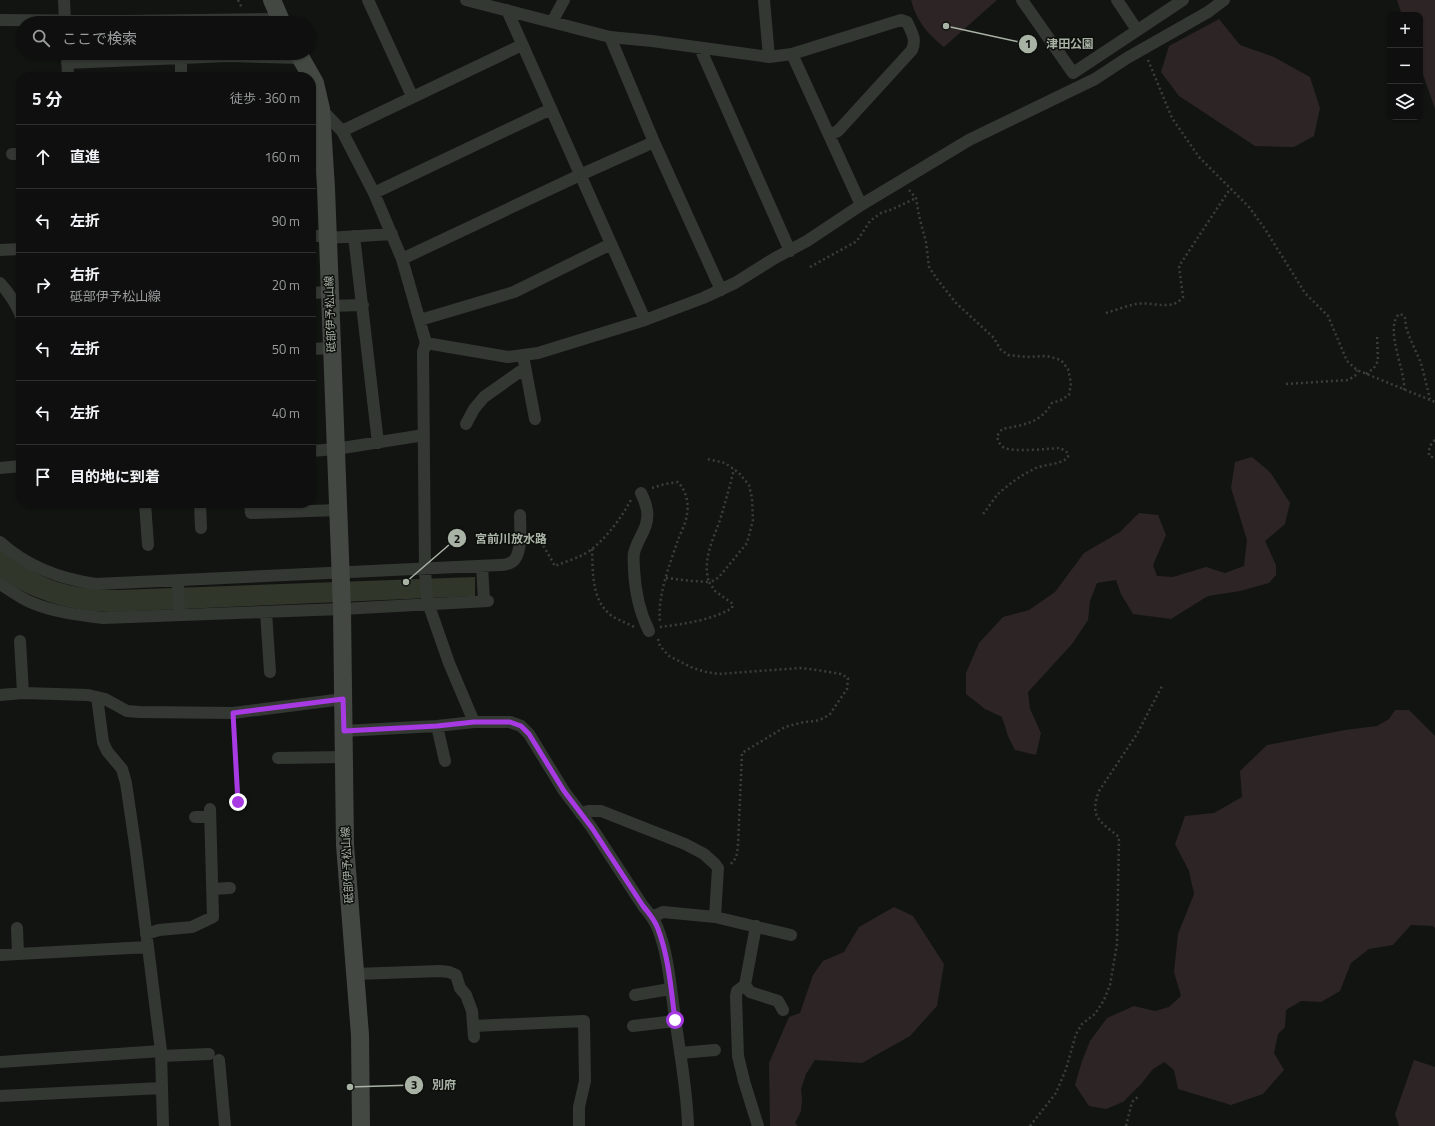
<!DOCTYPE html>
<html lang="ja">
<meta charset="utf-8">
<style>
body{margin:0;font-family:"Titillium Web","Noto Sans JP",sans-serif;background:#171817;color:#f1f3f6}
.controls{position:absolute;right:12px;top:12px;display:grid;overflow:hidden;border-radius:8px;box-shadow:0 1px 3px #0004}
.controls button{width:36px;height:36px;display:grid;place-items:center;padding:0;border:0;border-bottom:1px solid #2e2f2e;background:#0e0f0e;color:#f1f3f6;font:20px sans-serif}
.stop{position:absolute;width:12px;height:12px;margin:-9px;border:3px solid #a83ae3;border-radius:50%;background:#fff}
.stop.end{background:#a83ae3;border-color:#fff;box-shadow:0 1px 4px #0008}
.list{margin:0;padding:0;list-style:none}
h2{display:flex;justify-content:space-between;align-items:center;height:52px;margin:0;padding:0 16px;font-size:17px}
h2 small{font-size:13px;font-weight:400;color:#9b9c9e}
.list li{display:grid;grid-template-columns:26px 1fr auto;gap:12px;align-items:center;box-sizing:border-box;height:64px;padding:0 16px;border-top:1px solid #2e2f2e}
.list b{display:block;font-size:15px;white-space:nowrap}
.list p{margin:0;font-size:13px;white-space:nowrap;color:#9b9c9e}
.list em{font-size:13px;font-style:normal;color:#9b9c9e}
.icon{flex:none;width:22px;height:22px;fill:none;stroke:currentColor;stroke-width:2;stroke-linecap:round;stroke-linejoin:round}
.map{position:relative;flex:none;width:1435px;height:1126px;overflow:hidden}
.search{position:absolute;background:#0e0f0e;box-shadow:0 1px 3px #0004;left:16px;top:16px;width:300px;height:44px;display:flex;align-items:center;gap:10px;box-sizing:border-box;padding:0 14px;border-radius:22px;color:#9b9c9e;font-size:15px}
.panel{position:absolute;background:#0e0f0e;box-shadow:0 1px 3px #0004;left:16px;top:72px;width:300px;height:436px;border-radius:16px}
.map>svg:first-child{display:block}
</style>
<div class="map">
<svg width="1435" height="1126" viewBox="0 0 1435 1126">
<rect width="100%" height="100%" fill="#121412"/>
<path fill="#2d2525" d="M911,0H997L944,47C927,33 917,22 911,0Z
M1397,0H1435V109L1420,66V15H1402Z
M1219,19L1240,45L1274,57L1310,77L1320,108L1314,136L1294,147L1255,146L1179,96L1161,72L1169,46Z
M1252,457L1270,472L1290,503L1285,524L1265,541L1276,565V575L1269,583L1240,591L1208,596L1171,619L1133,614L1121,594L1116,580L1097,583L1090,601L1088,620L1072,644L1028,692L1030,709L1041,733L1036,755L1015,750L1008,736L1002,717L985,709L966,694V673L979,643L1003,617L1029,610L1055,592L1084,553L1120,532L1139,513L1158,515L1166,535L1153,565L1157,576L1173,577L1206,567L1225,573L1244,566L1247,540L1231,488L1235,462Z
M1395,710H1409L1435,736V928L1433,926L1411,925L1393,945L1369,949L1351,963L1340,991L1321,1002L1301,1001L1286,1010L1285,1027L1278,1034L1274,1053L1284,1070L1263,1094L1231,1105L1178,1089L1174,1070L1164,1062L1152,1070L1142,1083L1123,1102L1106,1109L1089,1106L1075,1085L1082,1061L1090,1041L1107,1018L1134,1006L1155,1011L1169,1007L1181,996L1174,972L1178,934L1194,894L1189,871L1175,844L1185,816L1214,813L1242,797L1240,771L1267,745L1345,730L1377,726L1389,719Z
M894,907L913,916L944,964L937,1006L910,1036L862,1063L815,1060L806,1074L801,1089L802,1099L801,1111L795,1123L798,1126H770L769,1063L789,1017L800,1013L813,975L823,961L844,952L859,927Z
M1414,1060L1435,1067V1126H1399L1395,1114Z"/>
<path fill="#31362a" d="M0,548C10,556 20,564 31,570C58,586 87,590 118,590L475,577V596L112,612C69,611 36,601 0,578Z"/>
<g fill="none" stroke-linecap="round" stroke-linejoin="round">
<path stroke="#3b3f3a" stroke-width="2.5" stroke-dasharray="2 3" stroke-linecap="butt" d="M238,0L242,8
M1148,60L1172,118L1199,157L1249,207L1265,229L1305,293L1328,316L1347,361L1357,370L1435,402
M909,190L916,198L919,216L926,242L929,267L937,279L956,303L994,338L1000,349L1008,355L1027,357L1047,356L1061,360L1068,369L1071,383L1069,395L1061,400L1052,403C1041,423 1023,425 1002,429L997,436C998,441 1000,446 1005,448C1014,452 1048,449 1059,448L1064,450L1068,453V457C1062,465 1043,464 1034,469C1021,475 1008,485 998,494C993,500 988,508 983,514
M810,267L857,241L870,221L881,213L893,209L916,198
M1106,313C1116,310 1126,306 1136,304C1152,301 1172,312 1183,297L1179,266L1230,189
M1366,374L1374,368L1378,361L1377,334
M1286,384L1348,380L1355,376L1357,370
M1404,390C1406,371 1384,329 1399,314L1403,315L1405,318L1406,327L1409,336L1421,363L1430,399
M1435,440C1429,445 1429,449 1429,456L1435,458
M652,488L665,484L678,482C686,491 689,502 687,514C686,523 681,532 678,540C670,564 657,596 660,622
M532,536L543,545L555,566C567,561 582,557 592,549C608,536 621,518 631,500
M592,549C593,571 591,601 612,616C618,620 627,623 634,627
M666,578L692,581L709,582C702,560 713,540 720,520C725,503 730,486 734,469
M660,627C684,624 712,620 732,608L733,604L715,591L709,582L715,580L719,577L747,543L753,520L752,498L749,485L739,473L725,463L707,459
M658,639L660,646L669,656L693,668L706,672L719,674L800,668L817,670L841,674L848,678L847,689L830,714L824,718L816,721L804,722L785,727L742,753L738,845C737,853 737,860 729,865
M234,725L238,802
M1030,1126L1056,1093L1066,1069L1076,1034L1082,1024L1095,1014L1104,1000L1110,985L1117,944L1119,837C1100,821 1089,818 1099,791L1137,734L1162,686
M1126,1126L1132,1102L1139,1096"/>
<path stroke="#343833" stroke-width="12" d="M64,0L65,23
M368,0L412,96
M466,0L610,37L652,41L769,57L792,54L861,205
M764,0L769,57
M1022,0L1073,73L1183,0
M1117,0L1137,30
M507,10L645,320
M0,20L125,21L280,19
M552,22L564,0
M610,37L654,142L721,290
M700,48L790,251
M67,53L68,77
M792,54L901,20L907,22C911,32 917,38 912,50L838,131L829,135
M181,58L229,56L301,58
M67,63L181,58V73
M311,109H321L342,131L374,193L402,259L426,343L423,352L425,570L427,600L449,663L474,722
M342,131L522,45
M12,154H21
M374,193L551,109
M311,236H327
M354,236L378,443
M327,238L392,234
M0,250L21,249
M402,259L580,175L654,142
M0,283C9,293 16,303 21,316
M311,293L329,292
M330,306L363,305
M420,320L514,292L611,244
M426,343L508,357L538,353L645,320L703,298L735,283L775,258L807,241L861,205L969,140L1095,79L1127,58L1208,12L1224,0
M311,349L331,348
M524,361L535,419
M466,424L474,409L484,397L525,368
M311,451L336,449L424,435
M0,468L21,466
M641,493C649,509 650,520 641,536C638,542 635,548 634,553C633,558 634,564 634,569C635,592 639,611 649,631
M145,503L148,545
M200,503L201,528
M250,503L251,513L338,510
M0,542C27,567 60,579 96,584L499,565C503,565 509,564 512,562C523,555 520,527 520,515
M482,566L484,601
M178,581L179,615
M0,584C10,590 19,597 30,602C53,612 78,615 103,618L342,609L488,601
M266,612L270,672
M20,641L23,693
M0,695L23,693L88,695L105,699L127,711L140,712L233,713L343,699
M97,697L103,742L107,751L122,769L126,783L136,851L161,1051L163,1126
M437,726L445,761
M343,731L437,726L474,722H510L521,726L529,734L564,791L592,828L643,906C649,913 655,920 658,929C668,954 670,983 674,1010C679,1049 687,1087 688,1126
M278,758L344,757
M581,814L588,811H601L685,844L704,854L715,864L718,868L715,917
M195,817H210
M212,889L230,888
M652,917L663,912L715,917L791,935
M756,926L745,985L750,992L778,1001L783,1010
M17,928L18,954
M146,934L159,930L192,927L213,917L210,809
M0,955L148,947
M355,974L440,971L449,972L456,975L460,988L466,995L472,1011L474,1037
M745,985L737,991L736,996L738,1056L744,1081L758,1126
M635,995L670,989
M474,1026L584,1021L585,1081L579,1107V1126
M633,1026L675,1021
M680,1053L715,1050
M161,1056L209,1054
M219,1060L225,1126
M0,1062L161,1051
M0,1096L162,1088"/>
<path stroke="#434842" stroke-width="18" d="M272,0L282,23
M298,53L315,83L321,109L326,188L342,609L345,845L360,1035L361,1126"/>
</g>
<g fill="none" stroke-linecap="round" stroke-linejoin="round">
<path stroke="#a83ae3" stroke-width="5" d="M238,802L233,713L343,699L344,731L437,726L474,722H510L521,726L529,734L564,791L592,828L643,906C649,913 655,920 658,929C669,958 671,990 675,1020"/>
</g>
<g text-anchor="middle" stroke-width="3" stroke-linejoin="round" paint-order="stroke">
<g font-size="11" fill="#a9b3a5" stroke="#0d0f0d">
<text transform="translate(330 314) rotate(-92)" y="4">砥部伊予松山線</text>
<text transform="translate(347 865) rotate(-93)" y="4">砥部伊予松山線</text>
</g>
</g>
<path fill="none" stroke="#a9b3a5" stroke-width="1.5" d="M946 26L1028 44M406 582L457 538M350 1087L414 1085"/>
<g fill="#a9b3a5" stroke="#0d0f0d" stroke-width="1.5">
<circle cx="946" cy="26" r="4"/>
<circle cx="406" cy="582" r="4"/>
<circle cx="350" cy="1087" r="4"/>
<circle cx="1028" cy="44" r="10"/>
<circle cx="457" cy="538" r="10"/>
<circle cx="414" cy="1085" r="10"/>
</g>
<g font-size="12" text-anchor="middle" font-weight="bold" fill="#111">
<text x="1028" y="48">1</text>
<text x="457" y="543">2</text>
<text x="414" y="1089">3</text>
</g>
<g font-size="12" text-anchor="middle" font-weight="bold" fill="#a9b3a5" stroke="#0d0f0d" stroke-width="3" stroke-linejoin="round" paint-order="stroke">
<text x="1070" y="48">津田公園</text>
<text x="511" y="543">宮前川放水路</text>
<text x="444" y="1089">別府</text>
</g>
</svg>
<div class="controls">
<button>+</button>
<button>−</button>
<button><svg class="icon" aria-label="layers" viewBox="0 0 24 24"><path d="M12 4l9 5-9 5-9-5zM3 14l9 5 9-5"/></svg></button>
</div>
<div class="stop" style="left:675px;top:1020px"></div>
<div class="stop end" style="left:238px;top:802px"></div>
<div class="search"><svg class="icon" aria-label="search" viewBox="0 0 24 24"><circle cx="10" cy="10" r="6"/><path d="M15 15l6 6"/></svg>ここで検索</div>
<section class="panel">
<h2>5 分<small>徒歩 · 360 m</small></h2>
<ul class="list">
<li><svg class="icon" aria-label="ahead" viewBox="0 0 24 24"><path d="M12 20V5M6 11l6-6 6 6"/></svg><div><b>直進</b></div><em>160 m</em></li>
<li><svg class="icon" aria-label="left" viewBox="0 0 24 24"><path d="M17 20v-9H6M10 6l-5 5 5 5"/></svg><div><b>左折</b></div><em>90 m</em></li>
<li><svg class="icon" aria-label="right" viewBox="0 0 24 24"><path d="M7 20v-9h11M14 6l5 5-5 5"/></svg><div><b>右折</b><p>砥部伊予松山線</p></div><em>20 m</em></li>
<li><svg class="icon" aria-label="left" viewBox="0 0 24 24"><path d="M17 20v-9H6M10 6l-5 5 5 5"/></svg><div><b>左折</b></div><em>50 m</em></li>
<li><svg class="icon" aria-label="left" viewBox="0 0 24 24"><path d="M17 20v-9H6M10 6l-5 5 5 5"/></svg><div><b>左折</b></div><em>40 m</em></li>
<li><svg class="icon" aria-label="arrive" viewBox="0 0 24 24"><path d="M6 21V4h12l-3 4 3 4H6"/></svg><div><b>目的地に到着</b></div></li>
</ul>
</section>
</div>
